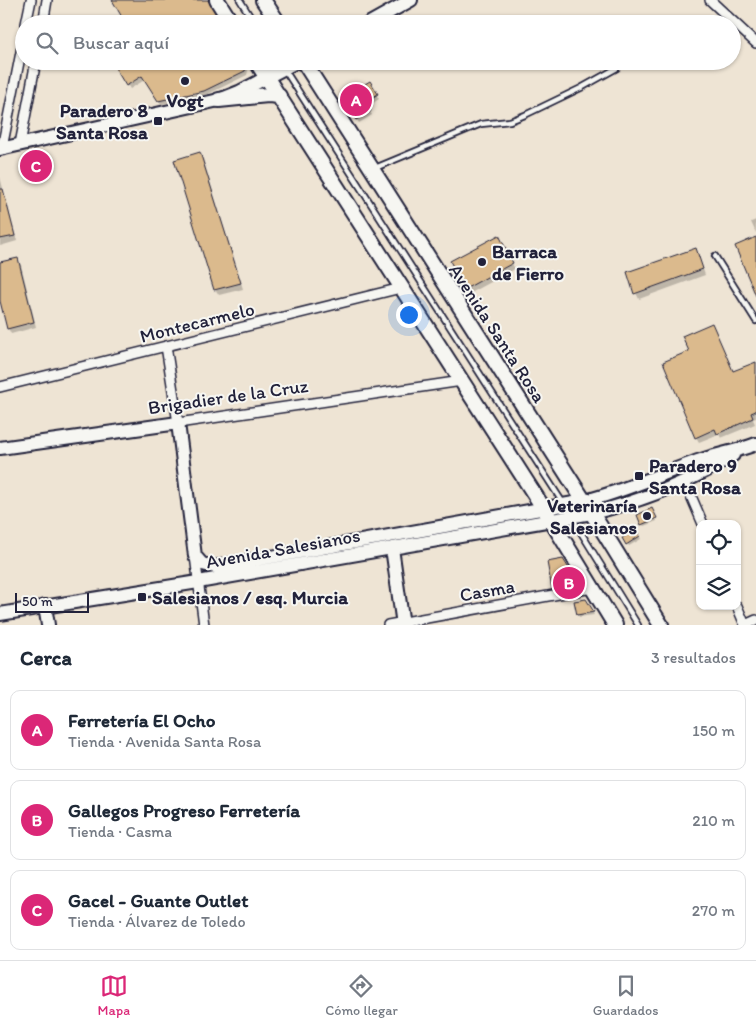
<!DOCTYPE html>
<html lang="es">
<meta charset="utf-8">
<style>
body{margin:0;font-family:Itim,sans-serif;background:#f6f6f7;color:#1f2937}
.controls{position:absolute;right:15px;bottom:15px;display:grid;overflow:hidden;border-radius:10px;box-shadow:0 1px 4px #0004}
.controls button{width:45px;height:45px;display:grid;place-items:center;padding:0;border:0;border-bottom:1px solid #e0e1e3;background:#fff;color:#1f2937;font:25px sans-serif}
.scale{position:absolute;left:15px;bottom:12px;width:74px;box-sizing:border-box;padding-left:5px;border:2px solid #22223b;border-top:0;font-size:14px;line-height:18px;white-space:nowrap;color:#22223b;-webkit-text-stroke:4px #f6f6f2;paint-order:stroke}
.you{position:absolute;left:408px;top:314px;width:18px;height:18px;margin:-12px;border:4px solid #fff;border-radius:50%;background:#1a73e8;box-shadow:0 0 0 8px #1a73e833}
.badge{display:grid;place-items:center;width:32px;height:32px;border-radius:50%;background:#db2777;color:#fff;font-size:16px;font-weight:700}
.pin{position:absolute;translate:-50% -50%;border:2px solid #fff;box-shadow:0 1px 5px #0006}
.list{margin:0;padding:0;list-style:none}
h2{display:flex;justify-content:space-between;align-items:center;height:65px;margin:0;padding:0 20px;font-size:21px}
h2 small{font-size:16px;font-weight:400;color:#747a83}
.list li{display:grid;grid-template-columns:32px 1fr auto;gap:15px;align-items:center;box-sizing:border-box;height:80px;margin:0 10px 10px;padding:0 10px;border:1px solid #e0e1e3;border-radius:10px}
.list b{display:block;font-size:19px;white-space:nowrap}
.list p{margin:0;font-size:16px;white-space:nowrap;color:#747a83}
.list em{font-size:16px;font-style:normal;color:#747a83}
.icon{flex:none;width:28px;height:28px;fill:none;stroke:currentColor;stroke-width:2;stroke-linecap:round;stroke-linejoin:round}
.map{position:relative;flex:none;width:756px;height:625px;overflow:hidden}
.search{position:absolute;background:#fff;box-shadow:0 1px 4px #0004;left:15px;right:15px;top:15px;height:55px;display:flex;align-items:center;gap:12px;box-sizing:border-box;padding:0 18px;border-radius:28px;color:#747a83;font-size:19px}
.sheet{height:335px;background:#fff}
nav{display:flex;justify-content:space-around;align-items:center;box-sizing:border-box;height:70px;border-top:1px solid #e0e1e3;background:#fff;font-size:14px;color:#747a83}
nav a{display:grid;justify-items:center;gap:2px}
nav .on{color:#db2777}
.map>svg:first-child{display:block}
</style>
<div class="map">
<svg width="756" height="625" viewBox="0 0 756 625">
<rect width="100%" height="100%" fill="#eee4d4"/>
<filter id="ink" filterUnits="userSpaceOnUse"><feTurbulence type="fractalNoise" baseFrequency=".02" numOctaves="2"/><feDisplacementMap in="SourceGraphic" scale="10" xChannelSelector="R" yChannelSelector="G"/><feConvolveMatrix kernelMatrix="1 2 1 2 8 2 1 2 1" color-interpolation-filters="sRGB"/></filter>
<g filter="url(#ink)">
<path fill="#0003" d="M246,61L249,66L247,75L206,95L161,104L146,79L130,89L115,65Z
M369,82L379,99L367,107L372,115L359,123L344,98Z
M200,154L203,159L243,289L219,295L215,289Z
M0,177L17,241L0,246Z
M756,220V233L751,222Z
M498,237L515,269L469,294L452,262Z
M698,255L705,275L639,299L636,293Z
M17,259L21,265L36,327L11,334L8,328L0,296V263Z
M690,352L733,373L756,365V418L753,419L755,424L721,438L719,434L699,442L696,437Z
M652,510L657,521L644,526L642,524Z
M636,531L641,539L629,546L624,538Z
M562,561L577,586L576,589L556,592L553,588Z
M586,601L594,615L579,617L576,602Z"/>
<path fill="#dbba8d" stroke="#22223b" d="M112,0H208L222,24H126Z
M111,61H247L245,71L204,91L158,101L142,76L126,86Z
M370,81L378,94L365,102L371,111L356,120L342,98Z
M200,152L241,283L214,290L174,160Z
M0,189H3L15,236L0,239Z
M499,235L513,263L465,289L450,261Z
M756,237V296L735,246Z
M696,248L703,269L634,294L627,272Z
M18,258L34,322L7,329L0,301V262Z
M712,323L733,371L756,362V411L751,413L753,418L717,434L715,429L695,438L663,362L689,351L682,336Z
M652,508L657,518L641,525L637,515Z
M636,529L640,536L626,545L622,538Z
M563,559L570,570L569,575L575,581L574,585L552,589L547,562Z
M586,599L594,612L577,615L574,601Z"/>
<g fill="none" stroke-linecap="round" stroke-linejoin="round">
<defs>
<path id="lane" d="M240,0L255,24
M279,61L563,503
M375,168L481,124L510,121L525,115L581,88L617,68
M715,256L756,321
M572,518L638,625"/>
<path id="street" d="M710,0L756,43
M26,24L31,0
M43,24L47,0
M20,144L36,61
M2,148L24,37
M166,346L178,423L462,381
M0,387L401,288
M685,482L703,524
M195,556L204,625
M737,606L745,625
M388,625L592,588
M745,625L756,620"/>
<path id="secondary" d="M368,24L411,0
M0,149L219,100L239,92L298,61
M0,448L178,423L195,556L202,564L215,567L585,501C625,491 662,473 701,460C719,454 738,451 756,444
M392,548L403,625
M45,606L48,625
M0,614L198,582L592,513C642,501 689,483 733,455"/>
<path id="primary" d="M217,0L232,24
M263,0L279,24
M256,61L551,520L615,625
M303,61L600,526L661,625
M219,100L268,95L279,96"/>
</defs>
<use href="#lane" stroke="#22223b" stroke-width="8"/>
<use href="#street" stroke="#22223b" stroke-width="12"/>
<use href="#secondary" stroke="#22223b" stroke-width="16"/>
<use href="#primary" stroke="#22223b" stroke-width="18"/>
<use href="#lane" stroke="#f6f6f2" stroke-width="4.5"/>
<use href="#street" stroke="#f6f6f2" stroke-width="9"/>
<use href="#secondary" stroke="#f6f6f2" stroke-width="12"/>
<use href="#primary" stroke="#f6f6f2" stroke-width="14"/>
</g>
</g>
<g fill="#22223b" stroke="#f6f6f2" stroke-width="2">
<circle cx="185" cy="81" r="5"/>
<rect x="153" y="116" width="10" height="10" rx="2.5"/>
<circle cx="482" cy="262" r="5"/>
<rect x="634" y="471" width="10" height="10" rx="2.5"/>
<circle cx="647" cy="516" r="5"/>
<rect x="137" y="592" width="10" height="10" rx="2.5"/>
</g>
<g text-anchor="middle" stroke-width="4" stroke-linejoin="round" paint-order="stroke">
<g font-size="19" font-weight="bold" fill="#22223b" stroke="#f6f6f2" text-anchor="start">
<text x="185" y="107" text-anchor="middle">Vogt</text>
<text x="148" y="117" text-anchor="end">Paradero 8<tspan x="148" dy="22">Santa Rosa</tspan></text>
<text x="492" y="258">Barraca<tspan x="492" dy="22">de Fierro</tspan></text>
<text x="649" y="472">Paradero 9<tspan x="649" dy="22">Santa Rosa</tspan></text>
<text x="637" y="512" text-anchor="end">Veterinaría<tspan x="637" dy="22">Salesianos</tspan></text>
<text x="152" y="604">Salesianos / esq. Murcia</text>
</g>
<g font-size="19" fill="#22223b" stroke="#f6f6f2">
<text transform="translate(197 322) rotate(-14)" y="7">Montecarmelo</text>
<text transform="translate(498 333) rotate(57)" y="7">Avenida Santa Rosa</text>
<text transform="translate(228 396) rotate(-8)" y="7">Brigadier de la Cruz</text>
<text transform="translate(283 548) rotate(-10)" y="7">Avenida Salesianos</text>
<text transform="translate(487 590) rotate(-10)" y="7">Casma</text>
</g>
</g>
</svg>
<div class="controls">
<button><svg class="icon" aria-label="locate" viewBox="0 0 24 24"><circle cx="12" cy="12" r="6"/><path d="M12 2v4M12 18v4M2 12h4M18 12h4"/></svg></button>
<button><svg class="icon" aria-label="layers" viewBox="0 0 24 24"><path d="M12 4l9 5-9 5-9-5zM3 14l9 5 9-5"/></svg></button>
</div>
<div class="scale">50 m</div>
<div class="you"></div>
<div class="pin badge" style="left:356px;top:100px">A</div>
<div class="pin badge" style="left:569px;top:583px">B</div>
<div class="pin badge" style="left:36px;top:166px">C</div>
<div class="search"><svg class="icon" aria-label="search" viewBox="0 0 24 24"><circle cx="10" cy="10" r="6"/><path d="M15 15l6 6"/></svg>Buscar aquí</div>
</div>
<section class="sheet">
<h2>Cerca<small>3 resultados</small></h2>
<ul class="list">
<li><span class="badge">A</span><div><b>Ferretería El Ocho</b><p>Tienda · Avenida Santa Rosa</p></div><em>150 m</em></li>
<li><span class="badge">B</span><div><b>Gallegos Progreso Ferretería</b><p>Tienda · Casma</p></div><em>210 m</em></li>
<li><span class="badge">C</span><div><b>Gacel - Guante Outlet</b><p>Tienda · Álvarez de Toledo</p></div><em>270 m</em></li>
</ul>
</section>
<nav>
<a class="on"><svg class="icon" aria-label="map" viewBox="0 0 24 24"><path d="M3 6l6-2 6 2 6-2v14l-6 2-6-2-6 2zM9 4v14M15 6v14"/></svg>Mapa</a>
<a><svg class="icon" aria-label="directions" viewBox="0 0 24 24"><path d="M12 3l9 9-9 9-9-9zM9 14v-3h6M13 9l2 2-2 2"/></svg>Cómo llegar</a>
<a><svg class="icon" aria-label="saved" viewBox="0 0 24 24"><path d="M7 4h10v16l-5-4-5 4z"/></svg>Guardados</a>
</nav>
